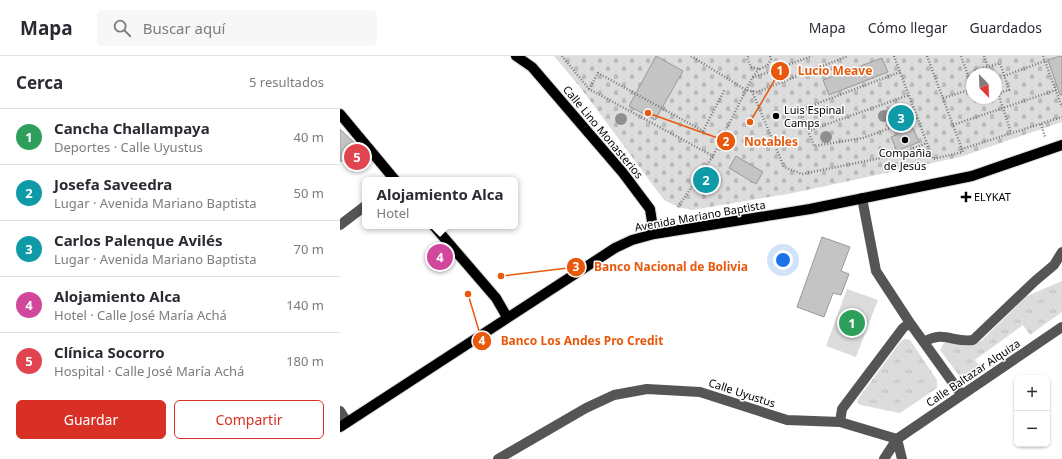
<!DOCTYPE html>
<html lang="es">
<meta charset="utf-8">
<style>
body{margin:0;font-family:"Noto Sans",sans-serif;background:#f7f7f7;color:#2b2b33}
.controls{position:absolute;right:12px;bottom:12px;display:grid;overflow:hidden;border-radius:6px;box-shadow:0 1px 3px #0004}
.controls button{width:36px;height:36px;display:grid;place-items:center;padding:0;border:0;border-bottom:1px solid #e1e1e2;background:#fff;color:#2b2b33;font:20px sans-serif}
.compass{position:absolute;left:626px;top:12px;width:36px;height:36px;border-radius:50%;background:#fff;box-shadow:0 1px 3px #0004;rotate:157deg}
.you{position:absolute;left:443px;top:204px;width:14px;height:14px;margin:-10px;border:3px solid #fff;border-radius:50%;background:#1a73e8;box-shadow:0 0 0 6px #1a73e833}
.badge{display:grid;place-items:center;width:26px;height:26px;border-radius:50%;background:#d93025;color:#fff;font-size:13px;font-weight:700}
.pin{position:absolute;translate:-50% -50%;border:2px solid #fff;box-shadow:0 1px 4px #0006}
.popup{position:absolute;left:22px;top:121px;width:156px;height:52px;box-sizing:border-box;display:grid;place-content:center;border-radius:6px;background:#fff;filter:drop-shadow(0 1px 3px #0005);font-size:13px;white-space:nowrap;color:#7c7c81}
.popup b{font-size:15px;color:#2b2b33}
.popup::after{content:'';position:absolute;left:50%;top:100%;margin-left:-8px;border:8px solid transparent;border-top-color:#fff}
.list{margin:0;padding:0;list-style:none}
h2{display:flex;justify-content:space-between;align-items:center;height:52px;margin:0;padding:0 16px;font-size:17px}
h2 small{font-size:13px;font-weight:400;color:#7c7c81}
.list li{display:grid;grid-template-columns:26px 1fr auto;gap:12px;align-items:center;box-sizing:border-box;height:56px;padding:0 16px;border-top:1px solid #e1e1e2}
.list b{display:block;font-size:15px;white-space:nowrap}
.list p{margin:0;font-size:13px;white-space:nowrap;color:#7c7c81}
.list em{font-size:13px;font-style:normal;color:#7c7c81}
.actions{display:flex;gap:8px;padding:12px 16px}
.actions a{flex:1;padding:9px 0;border:1px solid #d93025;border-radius:6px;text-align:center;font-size:14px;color:#d93025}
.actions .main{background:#d93025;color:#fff}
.icon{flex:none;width:22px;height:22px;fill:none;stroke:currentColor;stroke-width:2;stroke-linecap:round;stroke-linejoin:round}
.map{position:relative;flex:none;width:722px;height:403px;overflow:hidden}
header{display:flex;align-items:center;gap:24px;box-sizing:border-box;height:56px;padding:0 20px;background:#fff;border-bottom:1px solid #e1e1e2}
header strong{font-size:19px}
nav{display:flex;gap:22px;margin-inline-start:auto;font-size:14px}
.search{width:280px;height:36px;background:#f7f7f7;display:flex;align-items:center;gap:10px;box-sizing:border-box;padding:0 14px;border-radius:6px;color:#7c7c81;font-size:15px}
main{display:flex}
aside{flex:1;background:#fff}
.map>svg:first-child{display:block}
</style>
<header>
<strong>Mapa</strong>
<div class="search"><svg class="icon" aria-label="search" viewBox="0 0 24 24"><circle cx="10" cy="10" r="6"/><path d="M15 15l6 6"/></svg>Buscar aquí</div>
<nav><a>Mapa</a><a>Cómo llegar</a><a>Guardados</a></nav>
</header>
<main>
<aside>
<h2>Cerca<small>5 resultados</small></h2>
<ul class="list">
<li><span class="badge" style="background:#2e9e5b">1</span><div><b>Cancha Challampaya</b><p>Deportes · Calle Uyustus</p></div><em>40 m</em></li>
<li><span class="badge" style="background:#0f9aa8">2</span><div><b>Josefa Saveedra</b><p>Lugar · Avenida Mariano Baptista</p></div><em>50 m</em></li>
<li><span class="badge" style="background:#0f9aa8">3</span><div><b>Carlos Palenque Avilés</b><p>Lugar · Avenida Mariano Baptista</p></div><em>70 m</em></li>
<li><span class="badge" style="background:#d1479c">4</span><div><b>Alojamiento Alca</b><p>Hotel · Calle José María Achá</p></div><em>140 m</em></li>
<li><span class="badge" style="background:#e0444e">5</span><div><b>Clínica Socorro</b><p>Hospital · Calle José María Achá</p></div><em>180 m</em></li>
</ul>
<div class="actions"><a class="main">Guardar</a><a>Compartir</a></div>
</aside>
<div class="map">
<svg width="722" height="403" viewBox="0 0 722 403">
<defs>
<pattern id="cemetery-stones" width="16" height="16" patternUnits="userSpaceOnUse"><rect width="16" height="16" fill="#dcdcdc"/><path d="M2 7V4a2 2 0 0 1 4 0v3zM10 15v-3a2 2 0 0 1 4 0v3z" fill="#bbb"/></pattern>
<pattern id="park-tufts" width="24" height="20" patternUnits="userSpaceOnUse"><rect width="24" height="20" fill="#dcdcdc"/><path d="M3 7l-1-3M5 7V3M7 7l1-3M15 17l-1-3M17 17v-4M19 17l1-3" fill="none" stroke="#bbb"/></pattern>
</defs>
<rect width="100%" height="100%" fill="#fff"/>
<path fill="#dcdcdc" d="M507,233L538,244L516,301L486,290Z"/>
<path fill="url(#cemetery-stones)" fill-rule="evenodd" d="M214,0H722V66L620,101L453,137L352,154L338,151L324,144L240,31ZM632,18H656V42H632Z"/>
<path fill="url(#park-tufts)" d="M722,225V256L690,279L683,269L635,304L642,314L623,325L600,294L604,287L615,285L629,288L641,285L687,240Z
M565,283L570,284L597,324V332L560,357L520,349L517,346L518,343L561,285Z"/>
<path fill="#c4c4c4" stroke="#999" d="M316,0L343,15L315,64L289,50Z
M720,0H722V39H720L708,4Z
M542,2L548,16L489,39L483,24Z
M573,72L579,86L557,95L551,81Z
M0,73L19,91L0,106Z
M396,100L423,116L416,128L389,112Z
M482,181L510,191L501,215L509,218L501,239L493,237L484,261L457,251Z"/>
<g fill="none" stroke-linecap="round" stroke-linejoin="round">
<defs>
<path id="major" d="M176,0L192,11L283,117L310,153L314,178
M0,58L55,124
M94,170L156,242L167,261
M0,371L275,192L292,184L314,178L470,153L632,120L722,89"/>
</defs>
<use href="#major" stroke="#dbdbdb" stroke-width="12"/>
<path stroke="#777" stroke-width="2.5" stroke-dasharray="1 2" stroke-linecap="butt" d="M222,0L249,33L373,100
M351,0L406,34L417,36L508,0
M408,0L407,2L411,11L419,13L427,10L431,3L430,0
M554,0L593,103L623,96L622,93
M587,0L622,93L722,61
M621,0L632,30
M644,0L648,11
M703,0L722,51
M419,13L412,22L472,0
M560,16L460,54L474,90L523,82L578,62
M636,18L635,15L660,7L669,34L656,38
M664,20L705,5
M249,33L258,17L363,75L385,33
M412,35L444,111L462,118L556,99L587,87
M658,37L671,77
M603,42L632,33
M701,68L705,81
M613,69L716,34
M468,75L569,39
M338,151L373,100L412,22"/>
<path stroke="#555" stroke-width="10" d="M522,142L536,215L570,267L621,338
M0,169L25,150
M584,286C604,274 613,287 633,284L695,225L714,209L722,196
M0,355L7,366
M500,366L502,353L563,272L570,267
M557,383L562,403
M158,403L246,352L274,339L307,333L360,336L447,364L500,366L557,383
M544,403L557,383L722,271"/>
<use href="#major" stroke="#000" stroke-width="10"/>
</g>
<g fill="#8f8f8f">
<circle cx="544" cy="60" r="6"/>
<circle cx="281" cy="63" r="6"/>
<circle cx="486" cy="81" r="6"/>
</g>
<g fill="#000" stroke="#fff" stroke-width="1.5">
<circle cx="436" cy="60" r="4"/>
<circle cx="565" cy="84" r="4"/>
<path d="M624 135h4v4h4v4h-4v4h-4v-4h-4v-4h4z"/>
</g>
<g text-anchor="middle" stroke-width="3" stroke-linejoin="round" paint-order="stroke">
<g font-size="11" fill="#000" stroke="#fff" text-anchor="start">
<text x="444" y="58">Luis Espinal<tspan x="444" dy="13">Camps</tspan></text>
<text x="565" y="101" text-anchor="middle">Compañìa<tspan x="565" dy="13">de Jesús</tspan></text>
<text x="634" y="145">ELYKAT</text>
</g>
<g font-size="11" fill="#000" stroke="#fff">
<text transform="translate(263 76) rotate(50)" y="4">Calle Lino Monasterios</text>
<text transform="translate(360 160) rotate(-10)" y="4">Avenida Mariano Baptista</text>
<text transform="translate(633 317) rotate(-34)" y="4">Calle Baltazar Alquiza</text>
<text transform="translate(402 337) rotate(18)" y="4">Calle Uyustus</text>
</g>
</g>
<path fill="none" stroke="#e8590c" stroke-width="1.5" d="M410 66L440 15M308 57L386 85M161 220L236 211M128 238L142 285"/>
<g fill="#e8590c" stroke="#fff" stroke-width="1.5">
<circle cx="410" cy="66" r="4"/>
<circle cx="308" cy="57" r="4"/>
<circle cx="161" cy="220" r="4"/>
<circle cx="128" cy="238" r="4"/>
<circle cx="440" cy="15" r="10"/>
<circle cx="386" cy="85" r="10"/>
<circle cx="236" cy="211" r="10"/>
<circle cx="142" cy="285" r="10"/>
</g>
<g font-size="12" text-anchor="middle" font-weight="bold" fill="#fff">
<text x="440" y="19">1</text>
<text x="386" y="90">2</text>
<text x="236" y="215">3</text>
<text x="142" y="289">4</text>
</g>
<g font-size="12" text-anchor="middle" font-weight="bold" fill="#e8590c" stroke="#fff" stroke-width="3" stroke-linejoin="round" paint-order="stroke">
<text x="495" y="19">Lucio Meave</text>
<text x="431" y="90">Notables</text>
<text x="331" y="215">Banco Nacional de Bolivia</text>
<text x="242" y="289">Banco Los Andes Pro Credit</text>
</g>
</svg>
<div class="controls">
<button>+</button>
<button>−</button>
</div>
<svg class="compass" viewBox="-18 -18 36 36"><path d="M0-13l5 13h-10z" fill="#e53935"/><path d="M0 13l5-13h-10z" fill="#7c7c81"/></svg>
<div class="you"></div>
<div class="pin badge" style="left:512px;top:267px;background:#2e9e5b">1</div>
<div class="pin badge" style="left:366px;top:124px;background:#0f9aa8">2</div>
<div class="pin badge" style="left:561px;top:62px;background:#0f9aa8">3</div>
<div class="pin badge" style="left:100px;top:201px;background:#d1479c">4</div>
<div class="popup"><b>Alojamiento Alca</b>Hotel</div>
<div class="pin badge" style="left:17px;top:101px;background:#e0444e">5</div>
</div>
</main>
